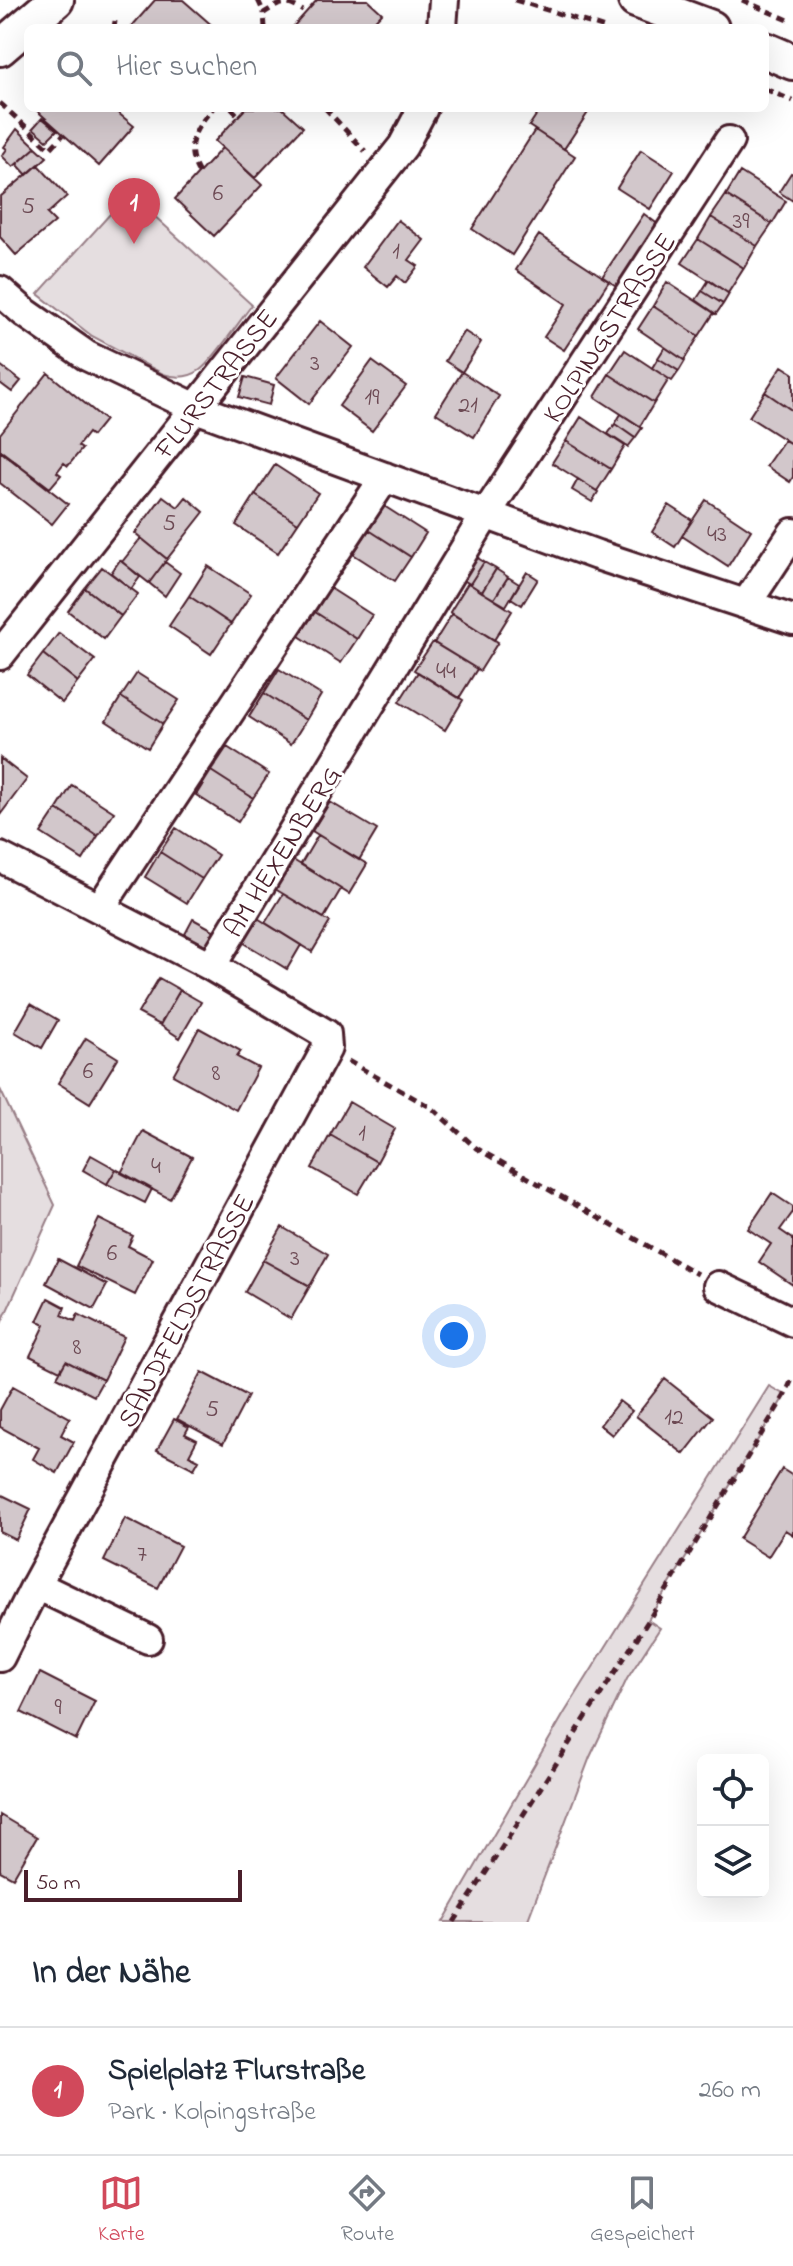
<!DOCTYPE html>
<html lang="de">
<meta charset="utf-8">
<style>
body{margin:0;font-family:"Indie Flower",sans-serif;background:#f2f2f3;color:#1f2937}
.controls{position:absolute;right:24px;bottom:24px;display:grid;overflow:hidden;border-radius:12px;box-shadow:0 8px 32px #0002}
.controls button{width:72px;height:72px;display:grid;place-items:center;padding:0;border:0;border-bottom:2px solid #e0e1e3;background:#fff;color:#1f2937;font:40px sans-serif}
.scale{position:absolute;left:24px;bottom:20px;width:218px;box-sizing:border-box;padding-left:8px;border:4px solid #4a1f2b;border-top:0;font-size:22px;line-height:28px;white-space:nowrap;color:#4a1f2b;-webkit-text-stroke:6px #fff;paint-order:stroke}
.you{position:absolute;left:454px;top:1336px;width:28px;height:28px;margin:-20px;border:6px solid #fff;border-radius:50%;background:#1a73e8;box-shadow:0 0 0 12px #1a73e833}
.badge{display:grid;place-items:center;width:52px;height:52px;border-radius:50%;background:#d1495b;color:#fff;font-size:26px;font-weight:700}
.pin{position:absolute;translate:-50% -66px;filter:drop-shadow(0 2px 4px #0008)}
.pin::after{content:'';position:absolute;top:42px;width:28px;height:24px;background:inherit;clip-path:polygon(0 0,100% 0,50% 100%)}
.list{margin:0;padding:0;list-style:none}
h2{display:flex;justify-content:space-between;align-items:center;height:104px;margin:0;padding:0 32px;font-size:34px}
h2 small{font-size:26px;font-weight:400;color:#747a83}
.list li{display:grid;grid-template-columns:52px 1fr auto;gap:24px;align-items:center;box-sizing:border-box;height:128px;padding:0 32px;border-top:2px solid #e0e1e3}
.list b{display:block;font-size:30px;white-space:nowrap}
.list p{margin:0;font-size:26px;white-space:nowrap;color:#747a83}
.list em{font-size:26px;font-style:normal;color:#747a83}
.icon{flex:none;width:44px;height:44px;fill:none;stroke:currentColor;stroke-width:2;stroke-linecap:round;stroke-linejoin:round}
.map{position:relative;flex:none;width:793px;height:1922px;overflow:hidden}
.search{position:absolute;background:#fff;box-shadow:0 8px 32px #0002;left:24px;right:24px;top:24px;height:88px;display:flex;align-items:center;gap:20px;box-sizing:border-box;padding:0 28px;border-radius:12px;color:#747a83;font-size:30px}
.sheet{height:232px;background:#fff}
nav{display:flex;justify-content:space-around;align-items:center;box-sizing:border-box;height:112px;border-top:2px solid #e0e1e3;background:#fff;font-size:22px;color:#747a83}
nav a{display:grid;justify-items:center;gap:4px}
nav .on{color:#d1495b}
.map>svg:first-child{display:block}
</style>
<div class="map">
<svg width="793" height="1922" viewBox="0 0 793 1922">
<rect width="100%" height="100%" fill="#fff"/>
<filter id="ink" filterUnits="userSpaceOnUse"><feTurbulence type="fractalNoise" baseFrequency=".0125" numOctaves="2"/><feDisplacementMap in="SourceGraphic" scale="16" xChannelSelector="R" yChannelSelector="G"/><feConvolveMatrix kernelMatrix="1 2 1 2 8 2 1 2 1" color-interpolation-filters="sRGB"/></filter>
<g filter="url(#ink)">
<path fill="#e5dee0" stroke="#987e86" stroke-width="2" d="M129,193L252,305C240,320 213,361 200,370C189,378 176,378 163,374L92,336L38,294Z
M0,1089L55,1205L0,1326Z
M769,1386L785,1395L648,1620L660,1628L627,1679L590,1757L527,1922H443L565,1712Z"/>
<path fill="#d2c7cb" stroke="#4a1f2b" stroke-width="2" d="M155,0H183L215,28H134L132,26Z
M317,0H368L382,13L368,28H292Z
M34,108H112L134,126L99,166Z
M246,108H282L303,127L255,178L215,141Z
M541,108H585L589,111L564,149L529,126Z
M42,118L57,130L47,140L33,128Z
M17,129L36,147L13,167L2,156L7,149L4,147Z
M535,130L575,156L512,255L472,229Z
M36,147L47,157L27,175L17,164Z
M222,148L262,185L214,236L175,199Z
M641,150L674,171L650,209L617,188Z
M38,165L67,196L47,214L55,222L16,255L0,237V197Z
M740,172L786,201L772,224L726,195Z
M791,173L793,174V201L779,192Z
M726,195L772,224L757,246L711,217Z
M644,214L659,225L618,287L602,277Z
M711,217L757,246L744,268L698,239Z
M398,220L424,240L409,260L418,266L405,283L397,276L388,287L363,267Z
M539,235L609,281L564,350L544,337L566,304L516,270Z
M698,239L744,268L728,293L682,263Z
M709,280L729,294L723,304L702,291Z
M667,282L714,313L699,336L653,306Z
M702,291L723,304L716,314L696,300Z
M653,306L699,336L684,360L638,329Z
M320,321L353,347L309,404L276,378Z
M464,331L481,342L462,372L445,361Z
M665,347L685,361L679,371L658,358Z
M625,350L669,379L654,403L609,374Z
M658,358L679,371L672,381L652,368Z
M372,361L406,386L372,431L339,406Z
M0,365L21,381L12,392L0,383Z
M782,366L793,373V411L765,392Z
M462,372L499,396L474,437L436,413Z
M48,373L105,420L92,436L88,433L78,446L82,449L68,466L64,463L57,472L61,475L50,488L0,450V434Z
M609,374L654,403L640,426L595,397Z
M245,377L274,385L269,405L239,397Z
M765,392L793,411V445L749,417Z
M621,414L642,428L635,438L615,424Z
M581,417L625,446L611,469L566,441Z
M615,424L635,438L628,447L608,434Z
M784,440L793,445V477L790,482L766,466Z
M566,441L611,469L597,491L552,463Z
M0,451L68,504L52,524L0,483Z
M275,465L318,493L298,523L255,495Z
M578,479L598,492L592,502L572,490Z
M255,495L298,523L278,553L236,525Z
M163,496L178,507L186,497L204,512L167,559L135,533Z
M706,500L751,530L728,566L682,536Z
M669,505L692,520L675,547L652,532Z
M384,506L426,533L411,557L369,530Z
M369,530L411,557L395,581L353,554Z
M141,538L167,559L149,583L122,562Z
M473,555L484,562L470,584L458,577Z
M120,560L140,577L131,589L111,573Z
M165,562L180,573L165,596L149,583Z
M484,562L496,569L482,592L470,584Z
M208,566L251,594L231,624L189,596Z
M102,567L138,594L121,616L85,588Z
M496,569L508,577L494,599L482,592Z
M527,572L538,579L522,605L511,598Z
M508,577L519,584L506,606L494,599Z
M468,583L512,611L494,640L450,612Z
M85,588L121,616L104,639L68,611Z
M330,588L372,615L357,639L315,612Z
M189,596L231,624L211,654L169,626Z
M315,612L357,639L341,663L299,636Z
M452,614L498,642L480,671L434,643Z
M59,633L95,660L78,682L43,654Z
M433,642L477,669L459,698L414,670Z
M43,654L78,682L62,703L27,675Z
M279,669L321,695L306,720L264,693Z
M418,672L463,700L445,730L399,702Z
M137,673L179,700L163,724L121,697Z
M264,693L306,720L291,744L249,717Z
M121,697L163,724L148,748L106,721Z
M227,747L269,774L253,798L211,771Z
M0,758L27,779L0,815Z
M211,771L253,798L238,822L196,795Z
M72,785L114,812L98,836L57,809Z
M330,802L377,830L359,860L312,831Z
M57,809L98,836L83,860L41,833Z
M176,828L218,855L202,879L160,852Z
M318,835L367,864L349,894L301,864Z
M160,852L202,879L187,903L145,877Z
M293,860L341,889L324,918L275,889Z
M283,894L330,922L312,952L265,923Z
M256,917L301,945L287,969L241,941Z
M193,919L217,932L209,947L185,934Z
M159,978L180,990L160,1025L138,1013Z
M180,990L201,1002L180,1038L160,1025Z
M31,1004L58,1020L42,1048L15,1032Z
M199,1028L241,1051L237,1057L258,1068L236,1110L173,1075Z
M86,1038L118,1058L90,1103L58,1083Z
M349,1102L395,1129L377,1162L330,1135Z
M143,1131L192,1157L170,1199L121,1173Z
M330,1135L377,1162L358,1194L312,1168Z
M91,1155L116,1169L107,1184L83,1170Z
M116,1169L152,1189L145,1203L107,1184Z
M772,1193L793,1207V1212L780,1230L793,1239V1285L759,1262L771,1244L748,1229Z
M99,1219L133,1236L128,1246L153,1259L135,1295L76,1266Z
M282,1227L328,1254L310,1286L263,1260Z
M58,1259L107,1285L94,1309L46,1283Z
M263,1260L310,1286L291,1319L245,1292Z
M48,1298L65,1307L62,1315L75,1321L78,1314L124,1337L103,1380L66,1361L60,1371L30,1356L45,1325L37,1321Z
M66,1361L103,1380L94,1396L57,1377Z
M202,1372L248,1396L223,1444L177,1419Z
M665,1379L713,1417L684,1454L636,1416Z
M13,1386L70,1418L61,1435L74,1442L57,1473L33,1459L39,1448L0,1427V1410Z
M619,1401L632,1411L612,1435L600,1425Z
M174,1419L189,1427L185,1434L197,1440L189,1455L199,1460L194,1469L157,1450Z
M782,1469L793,1476V1535L785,1530L768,1557L739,1539Z
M0,1494L31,1509L16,1540L0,1532Z
M125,1518L180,1546L158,1588L104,1561Z
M40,1673L95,1701L76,1740L21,1712Z
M0,1815L37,1837L13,1878L0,1871Z"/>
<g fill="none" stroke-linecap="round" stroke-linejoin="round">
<defs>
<path id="minor" d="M442,28L444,0
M0,291L24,312L87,356L196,408L597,555L793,620
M746,604L793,533
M0,655L403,146L423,108
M0,857L211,966L326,1034L327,1048L36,1585L0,1657
M100,908L385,477
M211,966L486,514L729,141
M718,1286L793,1322
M36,1585L148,1639"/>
<path id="tertiary" d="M636,0L711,28
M0,48L56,0
M765,50L793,62"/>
</defs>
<use href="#minor" stroke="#4a1f2b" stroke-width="34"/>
<use href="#tertiary" stroke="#4a1f2b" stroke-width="40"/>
<path stroke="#4a1f2b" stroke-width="5" stroke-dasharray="8 6" stroke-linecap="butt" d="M258,0L264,13
M515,0L605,28
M742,0L793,22
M114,28L115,21
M265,28L264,13C282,2 285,0 303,11
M765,89L793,101
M0,103L50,149L63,135
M231,108L239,116
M325,108L365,151
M199,173C183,146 195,129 213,108
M348,1061L432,1108L476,1148L697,1274
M454,1922L648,1621L785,1395L793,1377"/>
<use href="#minor" stroke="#fff" stroke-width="28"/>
<use href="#tertiary" stroke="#fff" stroke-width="34"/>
</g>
</g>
<g text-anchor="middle" stroke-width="6" stroke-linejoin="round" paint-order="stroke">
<g font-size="24" fill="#6c4953">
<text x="218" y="200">6</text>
<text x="28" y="213">5</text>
<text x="741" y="228">39</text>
<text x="396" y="258">1</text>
<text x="315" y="370">3</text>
<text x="372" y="404">19</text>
<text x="468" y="412">21</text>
<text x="169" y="530">5</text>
<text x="717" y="541">43</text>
<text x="446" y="678">44</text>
<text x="88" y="1078">6</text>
<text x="216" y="1080">8</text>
<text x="362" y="1140">1</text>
<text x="156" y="1173">4</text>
<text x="112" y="1260">6</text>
<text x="295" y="1265">3</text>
<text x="77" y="1354">8</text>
<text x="212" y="1416">5</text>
<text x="674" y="1424">12</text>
<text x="142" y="1561">7</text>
<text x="58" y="1714">9</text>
</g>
<g font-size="28" fill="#4a1f2b" stroke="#fff">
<text transform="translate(608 327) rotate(-57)" y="10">KOLPINGSTRASSE</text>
<text transform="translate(215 383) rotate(-52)" y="10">FLURSTRASSE</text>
<text transform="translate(281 851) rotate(-58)" y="10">AM HEXENBERG</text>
<text transform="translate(185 1310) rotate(-62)" y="10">SANDFELDSTRASSE</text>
</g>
</g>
</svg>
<div class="controls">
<button><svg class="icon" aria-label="locate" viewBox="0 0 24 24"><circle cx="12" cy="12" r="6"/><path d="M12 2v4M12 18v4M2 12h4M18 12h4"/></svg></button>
<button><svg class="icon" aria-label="layers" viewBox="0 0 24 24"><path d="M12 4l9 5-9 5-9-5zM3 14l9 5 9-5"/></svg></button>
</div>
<div class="scale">50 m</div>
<div class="you"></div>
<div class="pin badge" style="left:134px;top:244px">1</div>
<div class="search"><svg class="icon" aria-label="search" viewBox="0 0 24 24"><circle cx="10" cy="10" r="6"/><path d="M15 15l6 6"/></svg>Hier suchen</div>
</div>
<section class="sheet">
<h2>In der Nähe<small></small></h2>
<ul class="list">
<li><span class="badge">1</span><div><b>Spielplatz Flurstraße</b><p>Park · Kolpingstraße</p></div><em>260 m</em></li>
</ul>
</section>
<nav>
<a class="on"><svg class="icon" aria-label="map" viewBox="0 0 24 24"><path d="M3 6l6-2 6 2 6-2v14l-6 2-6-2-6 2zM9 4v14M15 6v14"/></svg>Karte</a>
<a><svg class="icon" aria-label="directions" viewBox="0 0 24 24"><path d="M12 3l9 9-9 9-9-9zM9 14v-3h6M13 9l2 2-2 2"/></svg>Route</a>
<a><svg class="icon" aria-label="saved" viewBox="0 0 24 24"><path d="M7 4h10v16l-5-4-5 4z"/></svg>Gespeichert</a>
</nav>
